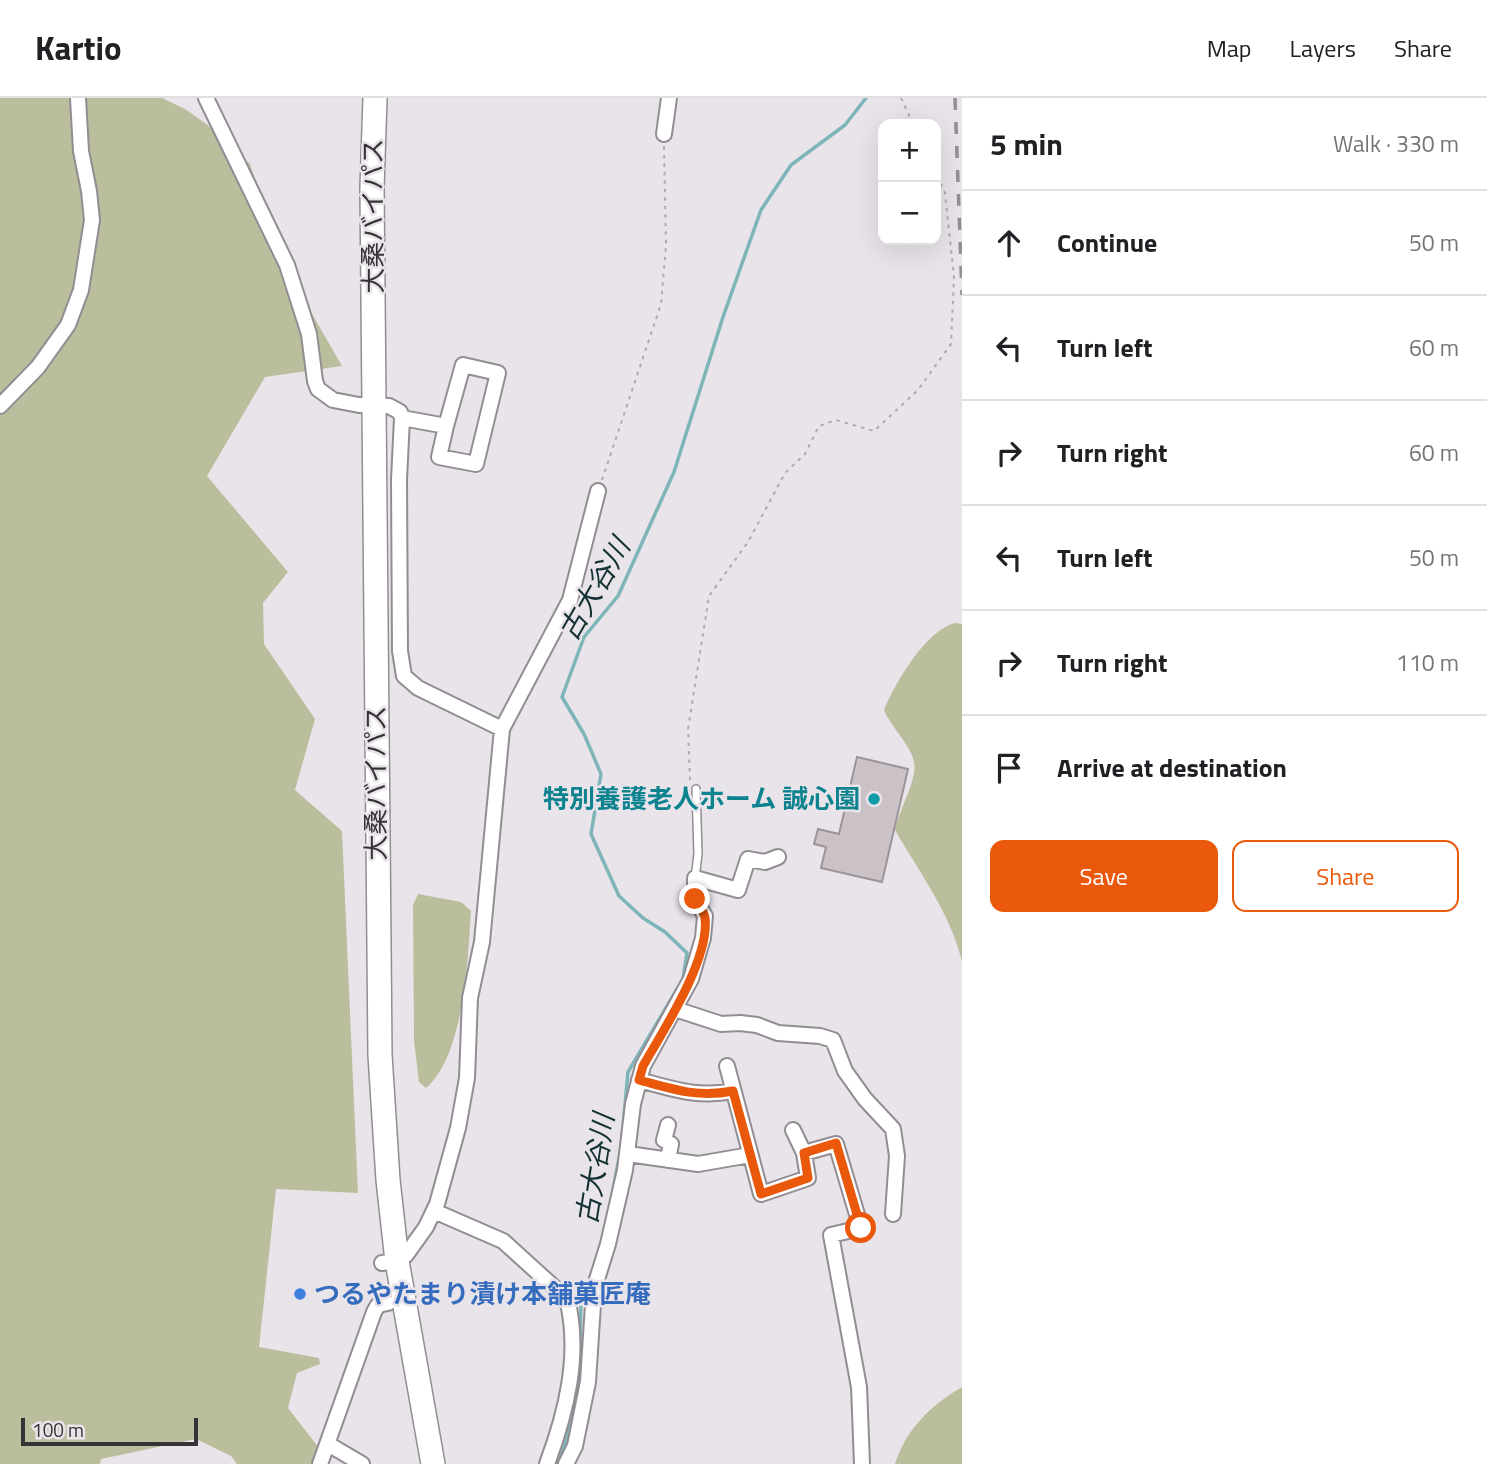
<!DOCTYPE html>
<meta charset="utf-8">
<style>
body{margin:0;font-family:"Titillium Web","Noto Sans JP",sans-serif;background:#f6f6f6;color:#202124}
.controls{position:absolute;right:21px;top:21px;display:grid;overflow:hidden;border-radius:14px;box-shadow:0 7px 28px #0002}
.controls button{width:63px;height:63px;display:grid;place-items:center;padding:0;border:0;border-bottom:2px solid #e0e0e0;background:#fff;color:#202124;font:35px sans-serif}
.scale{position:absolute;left:21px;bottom:18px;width:177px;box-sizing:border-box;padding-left:7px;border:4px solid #353335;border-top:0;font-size:19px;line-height:24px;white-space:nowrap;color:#353335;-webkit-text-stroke:5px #e9e4ea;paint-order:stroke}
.stop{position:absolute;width:21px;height:21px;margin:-16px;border:5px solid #ea580c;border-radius:50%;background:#fff}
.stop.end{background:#ea580c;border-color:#fff;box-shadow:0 2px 7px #0008}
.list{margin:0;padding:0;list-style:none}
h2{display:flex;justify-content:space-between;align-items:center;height:91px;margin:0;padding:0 28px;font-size:30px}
h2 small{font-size:23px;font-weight:400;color:#757577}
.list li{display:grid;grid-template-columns:46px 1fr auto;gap:21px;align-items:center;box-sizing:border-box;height:105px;padding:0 28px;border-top:2px solid #e0e0e0}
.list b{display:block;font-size:26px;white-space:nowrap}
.list em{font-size:23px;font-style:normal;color:#757577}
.actions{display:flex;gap:14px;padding:21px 28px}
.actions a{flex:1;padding:16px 0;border:2px solid #ea580c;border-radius:14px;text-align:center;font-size:24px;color:#ea580c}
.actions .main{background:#ea580c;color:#fff}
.icon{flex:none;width:38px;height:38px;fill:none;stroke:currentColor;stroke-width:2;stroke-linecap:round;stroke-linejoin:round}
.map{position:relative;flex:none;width:962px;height:1366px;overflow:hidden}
header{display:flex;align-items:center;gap:42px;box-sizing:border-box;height:98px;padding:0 35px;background:#fff;border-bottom:2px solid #e0e0e0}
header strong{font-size:33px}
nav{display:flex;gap:38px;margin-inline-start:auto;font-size:24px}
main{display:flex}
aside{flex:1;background:#fff}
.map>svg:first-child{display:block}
</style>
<header>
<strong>Kartio</strong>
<nav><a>Map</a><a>Layers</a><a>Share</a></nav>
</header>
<main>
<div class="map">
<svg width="962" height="1366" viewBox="0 0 962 1366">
<rect width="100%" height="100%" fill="#e9e4ea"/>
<path fill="#bbbe9d" d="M0,0H162L185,11L209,28L250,66L258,91L263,131L342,268L265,279L207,378L288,474L263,505L264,546L315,621L295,692L342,733L358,1095L276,1091L259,1249L319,1260L320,1266L297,1275L288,1310L319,1350L311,1366H237L231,1358L196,1341L101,1361L100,1366H0Z
M955,525L962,526V864C951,816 919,774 895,732C898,714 918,681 914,664C912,649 891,629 884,612C895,585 926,532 955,525Z
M418,796L461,804L471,813C468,861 464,958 426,990L419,984L414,943L413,807Z
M962,1289V1366H895C906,1331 931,1307 962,1289Z"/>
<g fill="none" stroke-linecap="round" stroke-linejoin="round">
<path stroke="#7db5b8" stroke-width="3.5" d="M622,1040L628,974L683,881L687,855L665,834L643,820L619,798L591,736L601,676L584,636L562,599L584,539L618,498L674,374L723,219L761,112L791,67L845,27L866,0
M611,1102L620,1055
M558,1366L566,1343L579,1289L581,1204L592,1174"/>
</g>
<path fill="#cac2c6" stroke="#9c9498" stroke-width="2" d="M857,659L908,671L882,784L821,770L826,749L814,746L818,731L839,736Z"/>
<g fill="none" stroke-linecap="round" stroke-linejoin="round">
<defs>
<path id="service" d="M695,780L698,756L696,691"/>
<path id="minor" d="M206,0L287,167L309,236L315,283L318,291L333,302L359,307L389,308L400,314L402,320L399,382L400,553L404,578L418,590L502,631
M664,36L669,0
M0,308L38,269L68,227L81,192L92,122L89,93L81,53L78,0
M402,320L446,328L439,359L476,366L498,275L463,267L446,328
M675,911L721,926L740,925L757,927L778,935L820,938L833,942L845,973L865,1001L893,1031L897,1058L893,1116
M727,968L761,1096L808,1080L804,1055L793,1032
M639,982C673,991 697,1000 733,993
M668,1027L664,1042L671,1046L668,1062
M804,1055L836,1046L861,1130L831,1137L859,1289L862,1366
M628,1056L698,1066L750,1057
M434,1113L503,1143L567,1201C581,1256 566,1315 547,1366
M382,1165L397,1163L406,1157L426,1129L437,1106L458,1030L467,980L470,900L482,844L502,631L570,502L598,393
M328,1346L362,1366
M320,1366L374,1214L378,1207L388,1205
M566,1366L575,1348L588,1284L594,1191L608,1146L625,1072L633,1006L643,968L691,881L703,840L705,818L695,801V780L738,792L748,761L765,764L778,759"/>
<path id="trunk" d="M375,0L372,90L380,957L388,1082L397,1163L433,1366"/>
</defs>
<use href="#service" stroke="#928d93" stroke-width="10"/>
<use href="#minor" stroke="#928d93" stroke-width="18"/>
<use href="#trunk" stroke="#928d93" stroke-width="26"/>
<path stroke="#aeaaaf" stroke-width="2" stroke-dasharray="3.5 5" stroke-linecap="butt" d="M901,0L913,26
M602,382L661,206L666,148L664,48
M690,682L688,631L709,498L748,444L785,375L805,356L819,328L836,322L874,333L918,292L951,246L954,179L945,95L936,75"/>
<use href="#service" stroke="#fff" stroke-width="7"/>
<use href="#minor" stroke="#fff" stroke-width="14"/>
<use href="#trunk" stroke="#fff" stroke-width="23"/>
<path stroke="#938f93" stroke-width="3.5" stroke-dasharray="12 12" stroke-linecap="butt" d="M955,0L962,197"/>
</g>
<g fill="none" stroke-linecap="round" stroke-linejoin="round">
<path stroke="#ea580c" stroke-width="9" d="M695,801C698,807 704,813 705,820C710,861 663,933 643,968L639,982C673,991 697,1000 733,993L761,1096L808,1080L804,1055L836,1045L861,1130"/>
</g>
<circle fill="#0f9aa8" stroke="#e9e4ea" stroke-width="2.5" cx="874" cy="701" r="7"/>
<circle fill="#3f7fe0" stroke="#e9e4ea" stroke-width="2.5" cx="300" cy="1196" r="7"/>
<g text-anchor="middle" stroke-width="5" stroke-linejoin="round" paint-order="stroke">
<g font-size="26" fill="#353335" stroke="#e9e4ea">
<text transform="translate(373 118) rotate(-90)" y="9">大桑バイパス</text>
<text transform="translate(376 685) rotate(-90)" y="9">大桑バイパス</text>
</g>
<g font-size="26" font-weight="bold" fill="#0d838f" stroke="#e9e4ea" text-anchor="end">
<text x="860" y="710">特別養護老人ホーム 誠心園</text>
</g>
<g font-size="26" font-weight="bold" fill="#366cbe" stroke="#e9e4ea" text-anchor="start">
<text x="314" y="1205">つるやたまり漬け本舗菓匠庵</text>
</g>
<g font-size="28" font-style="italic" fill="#143133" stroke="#e9e4ea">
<text transform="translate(594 491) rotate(-60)" y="10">古大谷川</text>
<text transform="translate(595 1071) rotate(-81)" y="10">古大谷川</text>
</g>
</g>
</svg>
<div class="controls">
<button>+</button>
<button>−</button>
</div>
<div class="scale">100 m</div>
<div class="stop" style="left:861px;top:1130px"></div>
<div class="stop end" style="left:695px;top:801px"></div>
</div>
<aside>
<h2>5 min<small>Walk · 330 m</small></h2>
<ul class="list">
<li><svg class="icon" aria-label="ahead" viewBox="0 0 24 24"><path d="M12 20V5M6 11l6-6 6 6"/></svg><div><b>Continue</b></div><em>50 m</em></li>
<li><svg class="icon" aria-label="left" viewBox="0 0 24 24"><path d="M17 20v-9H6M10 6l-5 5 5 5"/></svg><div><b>Turn left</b></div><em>60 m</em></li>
<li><svg class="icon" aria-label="right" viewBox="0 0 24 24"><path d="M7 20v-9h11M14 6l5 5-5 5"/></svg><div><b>Turn right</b></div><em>60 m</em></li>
<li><svg class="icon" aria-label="left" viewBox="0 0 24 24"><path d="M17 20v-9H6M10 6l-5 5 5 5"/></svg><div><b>Turn left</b></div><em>50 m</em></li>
<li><svg class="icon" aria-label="right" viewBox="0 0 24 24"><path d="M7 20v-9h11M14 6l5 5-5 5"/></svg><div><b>Turn right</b></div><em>110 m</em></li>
<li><svg class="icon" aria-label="arrive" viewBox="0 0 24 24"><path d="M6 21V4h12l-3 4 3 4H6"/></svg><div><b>Arrive at destination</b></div></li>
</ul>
<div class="actions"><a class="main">Save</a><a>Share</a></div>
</aside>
</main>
